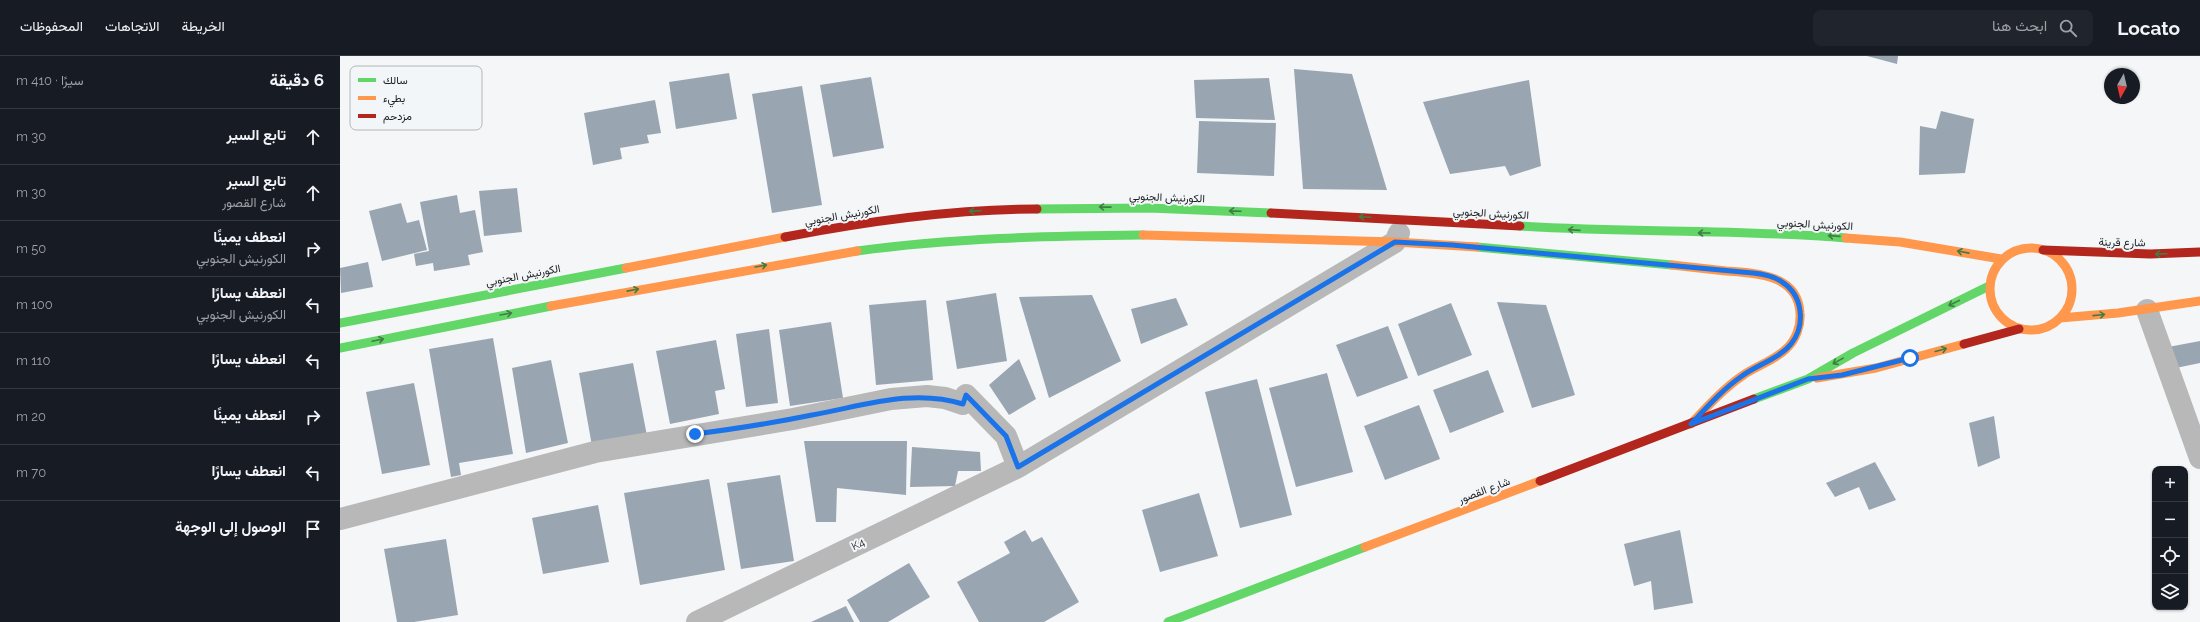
<!DOCTYPE html>
<html lang="ar">
<meta charset="utf-8">
<style>
body{margin:0;font-family:Raleway,Vazirmatn,sans-serif;background:#20242c;color:#f1f3f6;direction:rtl}
.controls{position:absolute;right:12px;bottom:12px;display:grid;overflow:hidden;border-radius:8px;box-shadow:0 1px 3px #0004}
.controls button{width:36px;height:36px;display:grid;place-items:center;padding:0;border:0;border-bottom:1px solid #363941;background:#171b24;color:#f1f3f6;font:20px sans-serif}
.compass{position:absolute;left:1764px;top:12px;width:36px;height:36px;border-radius:50%;background:#171b24;box-shadow:0 1px 3px #0004;rotate:188deg}
.stop{position:absolute;width:12px;height:12px;margin:-9px;border:3px solid #1a73e8;border-radius:50%;background:#fff}
.stop.end{background:#1a73e8;border-color:#fff;box-shadow:0 1px 4px #0008}
.list{margin:0;padding:0;list-style:none}
h2{display:flex;justify-content:space-between;align-items:center;height:52px;margin:0;padding:0 16px;font-size:17px}
h2 small{font-size:13px;font-weight:400;color:#9ea1a6}
.list li{display:grid;grid-template-columns:26px 1fr auto;gap:12px;align-items:center;box-sizing:border-box;height:56px;padding:0 16px;border-top:1px solid #363941}
.list b{display:block;font-size:15px;white-space:nowrap}
.list p{margin:0;font-size:13px;white-space:nowrap;color:#9ea1a6}
.list em{font-size:13px;font-style:normal;color:#9ea1a6}
.icon{flex:none;width:22px;height:22px;fill:none;stroke:currentColor;stroke-width:2;stroke-linecap:round;stroke-linejoin:round}
.map{position:relative;flex:none;width:1860px;height:566px;overflow:hidden;direction:ltr}
header{display:flex;align-items:center;gap:24px;box-sizing:border-box;height:56px;padding:0 20px;background:#171b24;border-bottom:1px solid #363941}
header strong{font-size:19px}
nav{display:flex;gap:22px;margin-inline-start:auto;font-size:14px}
.search{width:280px;height:36px;background:#20242c;display:flex;align-items:center;gap:10px;box-sizing:border-box;padding:0 14px;border-radius:8px;color:#9ea1a6;font-size:15px}
main{display:flex}
aside{flex:1;background:#171b24}
.map>svg:first-child{display:block}
</style>
<header>
<strong>Locato</strong>
<div class="search"><svg class="icon" aria-label="search" viewBox="0 0 24 24"><circle cx="10" cy="10" r="6"/><path d="M15 15l6 6"/></svg>ابحث هنا</div>
<nav><a>الخريطة</a><a>الاتجاهات</a><a>المحفوظات</a></nav>
</header>
<main>
<div class="map">
<svg width="1860" height="566" viewBox="0 0 1860 566">
<rect width="100%" height="100%" fill="#f4f6f8"/>
<path fill="#99a6b2" d="M1527,0H1558L1557,8Z
M954,13L1012,18L1047,134L963,133Z
M389,17L397,63L336,73L329,26Z
M531,21L544,92L493,101L480,29Z
M929,22L935,64L856,62L854,24Z
M1189,24L1201,110L1170,120L1165,110L1110,118L1083,46Z
M462,30L482,149L432,157L412,38Z
M315,44L321,77L307,79L309,87L280,92L282,103L253,109L244,57Z
M1601,55L1634,63L1625,117L1579,119L1580,70L1596,73Z
M859,65L936,67L934,120L857,117Z
M177,132L182,176L144,180L139,135Z
M117,139L120,157L135,154L143,196L128,199L130,209L94,215L93,207L76,210L74,198L89,195L80,146Z
M61,147L67,167L79,164L87,194L42,205L29,155Z
M28,206L33,231L1,237L0,212Z
M656,237L667,305L617,313L606,245Z
M752,239L781,305L709,342L679,241Z
M836,242L848,269L801,288L791,253Z
M586,244L593,324L536,329L529,249Z
M1157,246L1206,249L1235,339L1192,352Z
M1111,247L1132,299L1078,320L1058,268Z
M491,266L503,342L450,350L439,274Z
M1048,270L1068,322L1017,341L996,289Z
M429,273L438,347L406,351L396,278Z
M153,282L173,398L119,407L121,419L111,421L89,293Z
M376,284L385,333L375,335L379,358L330,368L316,295Z
M1860,285V307L1831,313L1823,292Z
M679,303L696,343L669,359L649,329Z
M211,304L228,387L186,397L172,312Z
M293,307L307,380L252,390L239,317Z
M1148,314L1164,356L1110,377L1093,334Z
M987,317L1013,416L956,431L929,332Z
M917,323L952,459L900,472L865,336Z
M74,327L90,409L42,418L26,336Z
M1079,349L1100,403L1045,424L1024,370Z
M1654,360L1660,402L1638,411L1629,367Z
M464,385H567L566,439L497,432L496,466H476Z
M572,391L640,396L641,415H618L615,430L570,431Z
M1535,406L1556,444L1529,454L1519,431L1495,441L1486,427Z
M440,419L454,505L401,513L387,427Z
M369,423L385,514L300,529L284,437Z
M859,437L878,500L820,516L802,454Z
M258,449L269,506L203,518L192,462Z
M685,474L692,486L702,481L739,546L704,566H639L617,526L670,497L664,486Z
M1340,474L1353,547L1314,554L1311,525L1294,530L1284,488Z
M106,483L118,559L74,566H57L44,493Z
M569,507L590,541L548,566H520L507,544Z
M506,550L514,566H471Z"/>
<g fill="none" stroke-linecap="round" stroke-linejoin="round">
<path stroke="#b8b8b8" stroke-width="22" d="M1807,254L1860,402
M0,463L255,396L453,363L551,343L587,340L605,342L623,348L626,339L666,380L678,411
M357,566L678,411L1055,186L1059,177"/>
<path stroke="#63d668" stroke-width="9" d="M697,153L809,152L931,157
M1180,170C1288,177 1398,173 1506,182
M1137,191L1332,209
M517,195C612,182 707,180 803,179
M0,267L286,212
M0,292L211,250
M1414,343L1468,323L1513,297L1649,230
M828,566L1025,491"/>
<path stroke="#ff974d" stroke-width="9" d="M803,179L1055,186L1137,191
M1506,182L1560,186L1661,203
M1650 233a41 41 0 1 1 82 0a41 41 0 1 1-82 0Z
M1332,209C1350,211 1368,213 1386,215C1415,217 1458,218 1460,257C1461,270 1456,284 1446,293C1434,305 1416,310 1402,320C1383,333 1367,351 1351,368
M286,212L445,181
M211,250L517,195
M1720,262L1778,257L1860,245
M1477,322L1536,312L1624,288
M1025,491L1200,425"/>
<path stroke="#b3261e" stroke-width="9" d="M931,157L1180,170
M445,181C528,165 612,153 697,153
M1703,194L1810,198L1860,196
M1624,288L1679,273
M1200,425L1414,343"/>
</g>
<defs><path id="oneway-shaft" d="M-6 0H5M1.5-3L5.5 0L1.5 3" fill="none" stroke-width="1.6" stroke-linecap="round" stroke-linejoin="round"/></defs>
<g stroke="#427c45">
<use href="#oneway-shaft" transform="translate(765 151) rotate(-179)"/>
<use href="#oneway-shaft" transform="translate(635 155) rotate(176)"/>
<use href="#oneway-shaft" transform="translate(895 155) rotate(-178)"/>
<use href="#oneway-shaft" transform="translate(1025 161) rotate(-177)"/>
<use href="#oneway-shaft" transform="translate(1234 174) rotate(-176)"/>
<use href="#oneway-shaft" transform="translate(1364 177) rotate(-180)"/>
<use href="#oneway-shaft" transform="translate(1494 180) rotate(-176)"/>
<use href="#oneway-shaft" transform="translate(1623 196) rotate(-169)"/>
<use href="#oneway-shaft" transform="translate(1821 198) rotate(178)"/>
<use href="#oneway-shaft" transform="translate(421 210) rotate(-10)"/>
<use href="#oneway-shaft" transform="translate(293 234) rotate(-11)"/>
<use href="#oneway-shaft" transform="translate(1614 247) rotate(154)"/>
<use href="#oneway-shaft" transform="translate(166 258) rotate(-10)"/>
<use href="#oneway-shaft" transform="translate(1759 259) rotate(-6)"/>
<use href="#oneway-shaft" transform="translate(38 284) rotate(-12)"/>
<use href="#oneway-shaft" transform="translate(1601 294) rotate(-15)"/>
<use href="#oneway-shaft" transform="translate(1498 305) rotate(151)"/>
</g>
<g fill="none" stroke-linecap="round" stroke-linejoin="round">
<path stroke="#1a73e8" stroke-width="5" d="M355,378C394,373 433,367 472,359C523,350 572,332 623,348L626,339L666,380L678,411L1055,186L1112,189L1413,217C1423,218 1434,220 1442,226C1463,239 1466,269 1451,288C1440,302 1417,309 1402,320C1383,333 1367,351 1351,368L1468,323L1502,319L1570,302"/>
</g>
<g text-anchor="middle" stroke-width="4" stroke-linejoin="round" paint-order="stroke">
<g font-size="11" fill="#202122" stroke="#f3f6f9">
<text transform="translate(827 141) rotate(2)" y="4">الكورنيش الجنوبي</text>
<text transform="translate(1151 157) rotate(3)" y="4">الكورنيش الجنوبي</text>
<text transform="translate(502 159) rotate(-10)" y="4">الكورنيش الجنوبي</text>
<text transform="translate(1475 168) rotate(3)" y="4">الكورنيش الجنوبي</text>
<text transform="translate(1782 186) rotate(1)" y="4">شارع قرينة</text>
<text transform="translate(183 219) rotate(-11)" y="4">الكورنيش الجنوبي</text>
<text transform="translate(1144 434) rotate(-21)" y="4">شارع القصور</text>
<text transform="translate(518 488) rotate(-26)" y="4">K4</text>
</g>
</g>
<rect x="10" y="10" width="132" height="64" rx="6" fill="#f3f6f9" stroke="#b4b6b8" stroke-width="1"/>
<rect x="18" y="22" width="18" height="4" fill="#63d668"/>
<rect x="18" y="40" width="18" height="4" fill="#ff974d"/>
<rect x="18" y="58" width="18" height="4" fill="#b3261e"/>
<g font-size="11" fill="#202122">
<text x="43" y="28">سالك</text>
<text x="43" y="46">بطيء</text>
<text x="43" y="64">مزدحم</text>
</g>
</svg>
<div class="controls">
<button>+</button>
<button>−</button>
<button><svg class="icon" aria-label="locate" viewBox="0 0 24 24"><circle cx="12" cy="12" r="6"/><path d="M12 2v4M12 18v4M2 12h4M18 12h4"/></svg></button>
<button><svg class="icon" aria-label="layers" viewBox="0 0 24 24"><path d="M12 4l9 5-9 5-9-5zM3 14l9 5 9-5"/></svg></button>
</div>
<svg class="compass" viewBox="-18 -18 36 36"><path d="M0-13l5 13h-10z" fill="#e53935"/><path d="M0 13l5-13h-10z" fill="#9ea1a6"/></svg>
<div class="stop" style="left:1570px;top:302px"></div>
<div class="stop end" style="left:355px;top:378px"></div>
</div>
<aside>
<h2>6 دقيقة<small>سيرًا · 410 m</small></h2>
<ul class="list">
<li><svg class="icon" aria-label="ahead" viewBox="0 0 24 24"><path d="M12 20V5M6 11l6-6 6 6"/></svg><div><b>تابع السير</b></div><em>30 m</em></li>
<li><svg class="icon" aria-label="ahead" viewBox="0 0 24 24"><path d="M12 20V5M6 11l6-6 6 6"/></svg><div><b>تابع السير</b><p>شارع القصور</p></div><em>30 m</em></li>
<li><svg class="icon" aria-label="right" viewBox="0 0 24 24"><path d="M7 20v-9h11M14 6l5 5-5 5"/></svg><div><b>انعطف يمينًا</b><p>الكورنيش الجنوبي</p></div><em>50 m</em></li>
<li><svg class="icon" aria-label="left" viewBox="0 0 24 24"><path d="M17 20v-9H6M10 6l-5 5 5 5"/></svg><div><b>انعطف يسارًا</b><p>الكورنيش الجنوبي</p></div><em>100 m</em></li>
<li><svg class="icon" aria-label="left" viewBox="0 0 24 24"><path d="M17 20v-9H6M10 6l-5 5 5 5"/></svg><div><b>انعطف يسارًا</b></div><em>110 m</em></li>
<li><svg class="icon" aria-label="right" viewBox="0 0 24 24"><path d="M7 20v-9h11M14 6l5 5-5 5"/></svg><div><b>انعطف يمينًا</b></div><em>20 m</em></li>
<li><svg class="icon" aria-label="left" viewBox="0 0 24 24"><path d="M17 20v-9H6M10 6l-5 5 5 5"/></svg><div><b>انعطف يسارًا</b></div><em>70 m</em></li>
<li><svg class="icon" aria-label="arrive" viewBox="0 0 24 24"><path d="M6 21V4h12l-3 4 3 4H6"/></svg><div><b>الوصول إلى الوجهة</b></div></li>
</ul>
</aside>
</main>
